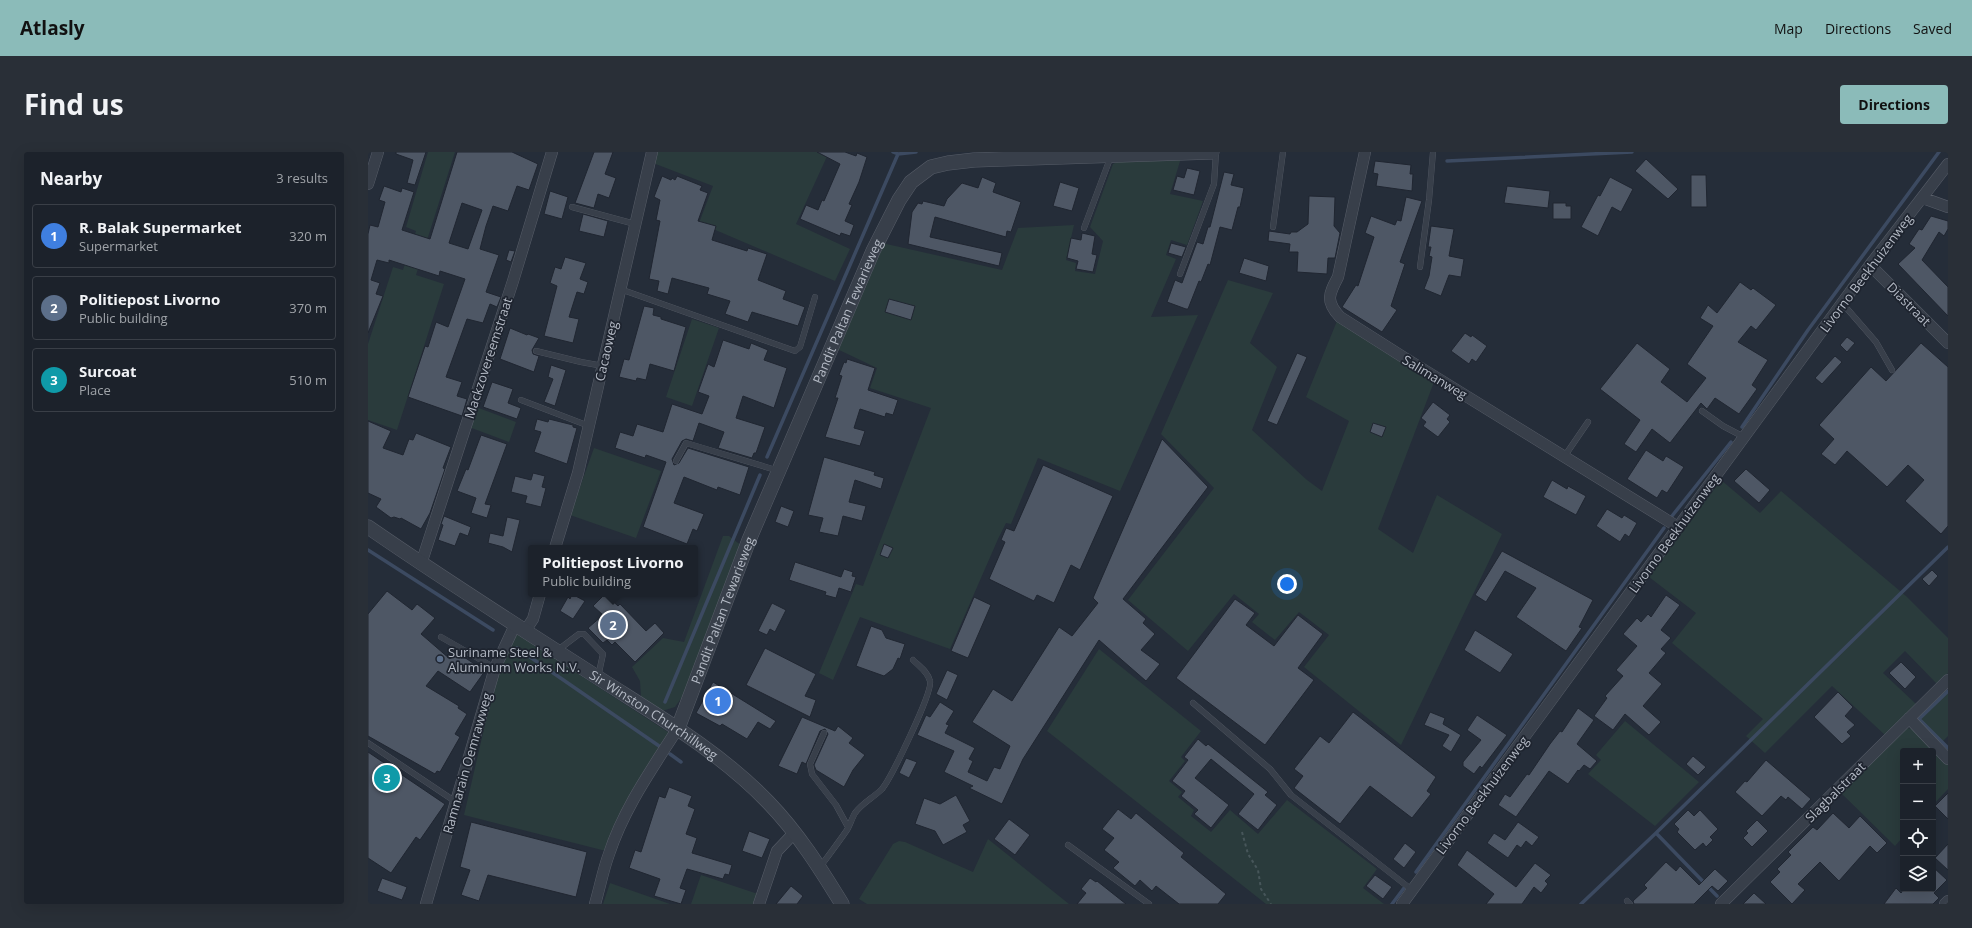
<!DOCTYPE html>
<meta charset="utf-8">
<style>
body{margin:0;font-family:"Open Sans",sans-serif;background:#292f37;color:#f1f3f6}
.controls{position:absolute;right:12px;bottom:12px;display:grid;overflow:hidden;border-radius:4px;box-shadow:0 4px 16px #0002}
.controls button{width:36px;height:36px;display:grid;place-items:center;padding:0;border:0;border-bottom:1px solid #3a3f47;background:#1c222b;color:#f1f3f6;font:20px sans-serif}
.you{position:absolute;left:919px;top:432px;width:14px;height:14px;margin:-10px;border:3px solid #fff;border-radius:50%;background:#1a73e8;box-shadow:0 0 0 6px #1a73e833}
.badge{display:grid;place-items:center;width:26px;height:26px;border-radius:50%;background:#8bbbb9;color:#fff;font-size:13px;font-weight:700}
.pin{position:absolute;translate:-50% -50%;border:2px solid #fff;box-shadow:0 1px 4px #0006}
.popup{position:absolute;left:160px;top:393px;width:170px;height:52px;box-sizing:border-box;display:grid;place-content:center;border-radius:4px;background:#1c222b;filter:drop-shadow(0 1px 3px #0005);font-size:13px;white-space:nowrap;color:#a0a4a9}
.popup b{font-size:15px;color:#f1f3f6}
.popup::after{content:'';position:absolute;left:50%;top:100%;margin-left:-8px;border:8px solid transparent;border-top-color:#1c222b}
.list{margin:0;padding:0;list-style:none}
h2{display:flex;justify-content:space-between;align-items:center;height:52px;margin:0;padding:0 16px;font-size:17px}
h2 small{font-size:13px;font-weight:400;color:#a0a4a9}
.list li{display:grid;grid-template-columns:26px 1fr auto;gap:12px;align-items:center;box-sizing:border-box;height:64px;margin:0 8px 8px;padding:0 8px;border:1px solid #3a3f47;border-radius:4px}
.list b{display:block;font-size:15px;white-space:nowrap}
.list p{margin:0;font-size:13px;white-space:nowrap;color:#a0a4a9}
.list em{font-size:13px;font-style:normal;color:#a0a4a9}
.icon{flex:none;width:22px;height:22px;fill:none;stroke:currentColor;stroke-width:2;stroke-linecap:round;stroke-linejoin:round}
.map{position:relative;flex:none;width:1580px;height:752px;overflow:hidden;border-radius:4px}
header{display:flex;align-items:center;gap:24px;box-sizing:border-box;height:56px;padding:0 20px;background:#8bbbb9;color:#111}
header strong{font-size:19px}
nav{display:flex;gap:22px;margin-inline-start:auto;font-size:14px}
.intro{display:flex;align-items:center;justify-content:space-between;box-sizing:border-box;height:96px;padding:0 24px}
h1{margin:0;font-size:28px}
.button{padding:10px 18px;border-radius:4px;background:#8bbbb9;color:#111;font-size:14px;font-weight:700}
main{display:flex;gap:24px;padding:0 24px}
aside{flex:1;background:#1c222b;border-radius:4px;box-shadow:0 4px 16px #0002}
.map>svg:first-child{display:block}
</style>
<header>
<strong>Atlasly</strong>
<nav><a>Map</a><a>Directions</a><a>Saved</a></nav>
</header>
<div class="intro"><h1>Find us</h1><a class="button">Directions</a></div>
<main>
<aside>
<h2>Nearby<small>3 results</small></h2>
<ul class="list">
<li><span class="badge" style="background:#3f7fe0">1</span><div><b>R. Balak Supermarket</b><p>Supermarket</p></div><em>320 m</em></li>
<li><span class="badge" style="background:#5c6f8a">2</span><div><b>Politiepost Livorno</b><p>Public building</p></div><em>370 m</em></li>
<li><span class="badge" style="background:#0f9aa8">3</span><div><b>Surcoat</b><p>Place</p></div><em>510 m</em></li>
</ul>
</aside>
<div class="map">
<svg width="1580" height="752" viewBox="0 0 1580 752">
<rect width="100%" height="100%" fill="#252d39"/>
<path fill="#2a3b3c" d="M60,0H87L48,123L76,132L29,278L0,268V192L25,115L35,118L48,79L38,75Z
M288,0H461L428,72L482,97L467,129L331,71L345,34L285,11Z
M813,6L802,42L835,49L819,93L803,88L798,103L808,107L783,165L830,163L752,339L670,306L643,372L638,371L630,387L582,497L492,465L465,528L451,521L488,432L495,434L563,256L502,236L509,216L469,197L514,91L634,118L650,76L706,73L698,108L708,111L707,119L727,122L735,89L722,75L745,12L749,10Z
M860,128L905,141L882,191L909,215L884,278L939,328L954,339L981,269L938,245L969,169L1066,230L1010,377L1045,401L1069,343L1134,382L1033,593L936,515L961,483L931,460L907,488L884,470L891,462L866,442L820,499L760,448L846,336L793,282Z
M324,167L351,176L324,254L298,245Z
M108,255L148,270L141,290L101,275Z
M226,296L293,319L268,386L202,363Z
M1353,328L1392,361L1413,339L1538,444L1580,486V521L1569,532L1537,499L1515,521L1548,552L1517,583L1464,534L1397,601L1378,584L1395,567L1304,491L1328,461L1281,425Z
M355,384H361L374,394L314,545L307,555L294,559L273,545L272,529L264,515L295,486L316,490Z
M147,481L303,582L238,699L96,663L132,508Z
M731,497L833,579L813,605L817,609L801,629L814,640L810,645L826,658L823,664L843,680L862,658L890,682L919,648L1009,717L995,736L1016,752H898L679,579Z
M1576,537L1580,541V584L1571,593L1549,572V564Z
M1257,569L1331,630L1287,674L1220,622L1233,608L1228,603Z
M1538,576L1545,577L1580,612V637L1565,653V599H1535V685L1527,694L1472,640Z
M620,687L701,752H499L491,747L525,692L531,689L537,690L605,720Z
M333,723L390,742L386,752H323Z
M242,731L302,752H235Z"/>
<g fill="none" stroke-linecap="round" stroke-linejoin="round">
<path stroke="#3c4a61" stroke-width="3.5" d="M530,2L548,0
M1079,9L1264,0
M1374,275L1440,178L1571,0
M399,305L530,2L525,0
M1304,364L1363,290
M0,398L125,478
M149,496L294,596
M1580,539L1551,567L1580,596
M297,550L392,323
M302,602L313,610
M1288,681L1580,395
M1048,720L1296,376
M1024,752L1036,736
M1213,752L1288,681L1349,744"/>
</g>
<path fill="#4e5765" stroke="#202631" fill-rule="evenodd" d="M28,0H58L47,33L39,31L45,8L28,2Z
M89,0H144L170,12L161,38L149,34L140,59L125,54L118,74L112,97L131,103L118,140L133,145L129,155L122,152L115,171L99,167L78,225L94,230L89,244L99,247L94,264L40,245L57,194L60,195L68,170L80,175L97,127L72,119L71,124L21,108V111L9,108L3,128L12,131L8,142L15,144L0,181V82L2,73L10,75L17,50L11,48L16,34L33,40L34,36L46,40L34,78L62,87ZM94,51L114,58L100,97L81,91Z
M226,0H245L237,22L248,26L241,46L230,42L226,56L207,51Z
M449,0H477L488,4L489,1L499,5L491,30L481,52L484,53L477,69L486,73L482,84L473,81L472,84L432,67L438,53L450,58L454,48L456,49L472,12Z
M1278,7L1310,37L1300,47L1267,19Z
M1007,9L1043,13L1042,22H1045L1044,39L1008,34L1010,22L1005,21Z
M819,16L832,19L826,43L805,38L809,24L816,26Z
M856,20L866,22L863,33L876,36L872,55H870L864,78L852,75L842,113L840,112L833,130L831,129L820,157H818L799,150L807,128L814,131L829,90L835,92L840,75H842Z
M1323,23H1338L1339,55H1323Z
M294,24L303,28L304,26L307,28L309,24L334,34L332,38L340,41L330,69L348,74L344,88L379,99L380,96L399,102L390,128L418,139L415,147L437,155L430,174L384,160L380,170L357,162L362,149L339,142L341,136L304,126L300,142L289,139L291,129L281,127L292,69L288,68L292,48L286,45Z
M614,25L628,31L625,40L653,50L643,80L639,79L638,85L567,65L562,85L634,101L631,114L540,92L544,60L550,51L554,52L555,49L576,54L579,47L594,31L610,36Z
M1242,25L1265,37L1253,60L1244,55L1230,84L1213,75L1230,43L1232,44Z
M692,30L711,36L704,59L685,54Z
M1139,34L1182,39L1180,56L1136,51Z
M182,39L200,45L194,67L176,62Z
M941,44L967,45L966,74L972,81L967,106H960L959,122L929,120L930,100H921L922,92L900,89L901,79L922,82L923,80H929L940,72Z
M1038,45L1054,49L1032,110L1037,112L1023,154L1029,158L1014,180L974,155L988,133L990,134L1006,85L997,81L1003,64L1027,73L1029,68L1033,69Z
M1185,51H1198V54H1203V67H1185Z
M215,62L240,69L236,85L211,79Z
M1563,64L1580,69V77L1576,84L1571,80L1554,108L1580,135V164L1530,112L1547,96L1541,92L1551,77L1554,78Z
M1063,74L1086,77L1081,104L1096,107L1093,125L1081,123L1073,144L1056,137L1061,124L1064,105L1061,104L1063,95H1060Z
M714,81L727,84L724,102L729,103L725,120L708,117L710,109L699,106L703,86L713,88Z
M803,91L818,95L814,105L800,101Z
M141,98L147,99L143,110L138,108Z
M197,105L218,111L212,127L220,130L216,142L209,140L201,165L211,167L205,191L176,184L189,134L182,131L187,115L193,117Z
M876,106L901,114L898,129L871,121Z
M1372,130L1383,138L1385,136L1408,153L1388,178L1383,174L1370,190L1400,208L1384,233L1389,237L1371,262L1347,246L1339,257L1333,251L1302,291L1284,277L1268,300L1256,292L1272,268L1232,237L1269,191L1302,217L1293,230L1319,250L1338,226L1319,212L1345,174L1332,166L1340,153L1349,161Z
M521,147L547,154L543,168L517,160Z
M276,154L286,156L285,163L293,165V167L318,175L306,219L282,212L278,228L269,226L268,229L251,225L256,207L261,208Z
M142,176L159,183L160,182L171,186L164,198L165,202L171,204L166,220L132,207Z
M1097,181L1103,185L1104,183L1119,194L1108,210L1104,207L1101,212L1083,199Z
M1479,185L1487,191L1479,200L1472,193Z
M355,188L381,197L383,191L400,198L396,208L419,216L406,256L375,244L368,266L397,275L388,301H386L384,306L350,296L356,280L331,271L325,289L318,287L314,289L304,307L306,313L311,311L320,296L381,315L372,343L350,335L349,338L316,325L306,351L336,362L329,379L325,377L319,392L275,375L298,310L278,303L277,306L247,296L252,280L265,284L269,272L295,280L304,252L334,262L341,244L330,240L340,212L346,215Z
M1553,191L1580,215V374L1573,382L1537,349L1556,328L1540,313L1519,335L1479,299L1467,313L1453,302L1466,287L1451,273L1503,215L1518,229Z
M929,201L939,205L909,273L899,269Z
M1467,204L1474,210L1454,232L1447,226Z
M479,207L507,216L500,238L530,248L525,263L518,261L517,265L492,257L486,276L497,279L492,294L457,285L470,246H467L474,224L471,223L476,210L478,211Z
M183,213L198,218L187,254L176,250L185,227L180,225Z
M124,230L145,237L140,251L153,256L149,267L115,255Z
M1065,250L1082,263L1079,267L1082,270L1070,285L1055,274L1058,270L1053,266Z
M169,267L180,270L181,267L205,273V275L209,276L199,312L166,300L173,280L166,278Z
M0,269L23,279L15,296L35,303L41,287L45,288L48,281L83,295L75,316L77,317L62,361L53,377L33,366L32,367L26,365L23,366L8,355L13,347L0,341Z
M1005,271L1018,275L1014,285L1002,280Z
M113,283L139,292L117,352L123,353L119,366L103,361L108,346L89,339L98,317L100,318Z
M794,287L840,335L755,447L778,467L775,471L787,482L773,498L792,512L778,529L731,488L655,607L634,652L601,636L605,634L576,620L586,599L549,583L558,563L562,565L572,550L586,559L578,572L581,573L577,581L607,596L601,607L605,609L600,620L619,629L626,615L632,617L642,594L604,570L625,537L644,549L691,475L704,484L730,451L725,446Z
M1278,298L1295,309L1298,304L1316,315L1299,341L1294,338L1289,346L1259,327Z
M456,305L507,320L506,323L516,326L513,337L487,328L481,350L498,354L494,369L475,364L470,384L451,380L455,366L440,363Z
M675,313L745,344L712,418L703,413L686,451L669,443L666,449L621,427L637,390L633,388L638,376L646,379Z
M1378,317L1402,338L1391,351L1366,329Z
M165,321L177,324L174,335L178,336L173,355L157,351L159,344L143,340L147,324L163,328Z
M1184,328L1199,337L1200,334L1218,344L1208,363L1175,345Z
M413,354L426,359L420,375L407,370Z
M1239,357L1254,366L1256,363L1269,371L1261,385L1257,382L1252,390L1228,374Z
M76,364L103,375L100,384L92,381L87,394L70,388L75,373L73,372Z
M139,365L152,368L144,400L135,395L120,391L122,381L135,384Z
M516,392L525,396L520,406L512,403Z
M1134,399L1225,448L1211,475L1214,476L1198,499L1148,465L1168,436L1137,419L1118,450L1107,443Z
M427,410L473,425L476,417L485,420L484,424L488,425L483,440L471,436L468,446L457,443L458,440L421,428Z
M1564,418L1570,424L1561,434L1554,427Z
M19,439L44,458L49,452L67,466L53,482L82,507L87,499L117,519L102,540L70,519L58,534L91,554L90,556L99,562L87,582L92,585L72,620L69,619L67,622L0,584V462Z
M204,442L217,449L205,467L192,459L200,445L202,447Z
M237,442L250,454L252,452L278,479L287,471L296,481L267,510L247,490L244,493L239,488L235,491L220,476L235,463L225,454Z
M1298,443L1312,453L1293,478L1303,486L1293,497L1298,501L1281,521L1294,532L1275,554L1293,570L1281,583L1257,562L1245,578L1226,564L1239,546L1237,544L1255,524L1248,518L1269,494L1255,482L1269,466L1273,470L1280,462L1283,465Z
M606,445L623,453L600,506L583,499Z
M867,447L887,461L878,473L906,494L930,463L955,482L930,516L946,528L897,593L808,526Z
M404,451L418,458L407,480L402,477L399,483L390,479Z
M503,474L514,478L518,486L537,492L532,507L530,506L525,517L516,524L488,514Z
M1107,478L1145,502L1132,521L1096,498Z
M397,496L448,522L437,544L448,548L442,565L378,533Z
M1533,510L1548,525L1537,537L1521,521Z
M579,518L590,523L579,548L568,542Z
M345,530L408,569L402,577L390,570L379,587L354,572L352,574L328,561Z
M1470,540L1485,555L1477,564L1487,573L1479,580L1483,584L1474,592L1446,565Z
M1210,556L1226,568L1209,592L1229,609L1222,617L1216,613L1211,619L1210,618L1200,632L1181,619L1148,665L1130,653L1137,642L1142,645L1159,622L1161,623L1182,592L1192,579L1194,580Z
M985,560L1068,625L1059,639L1063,642L1044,666L1002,634L972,672L926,636L935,624L926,617L952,584L961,591Z
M1062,560L1077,566L1075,572L1093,583L1083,600L1074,594L1081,583L1056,573Z
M1109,563L1139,583L1114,616L1112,614L1106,622L1095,614V610L1113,588L1099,578Z
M434,565L467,579L470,574L485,586L481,591L497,603L485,618L476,635L448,618L446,613L460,582L457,577L452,579L438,612L434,610L429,622L410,614Z
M830,587L838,594L840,592L900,640L897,643L909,653L890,678L870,662L886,642L843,607L827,626L861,653L843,676L826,662L830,658L813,644L817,639L804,629L820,608L816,605Z
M0,600L77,652L52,688L48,685L23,721L0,706Z
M1325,604L1338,615L1330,623L1318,612Z
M538,606L549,610L541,626L531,621Z
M1398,608L1443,647L1434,657L1420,645L1418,648L1413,644L1394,664L1367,640L1377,629L1379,630Z
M301,635L324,644L320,654L327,657L318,682L329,686L324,701L364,713L361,723L357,722L355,727L319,717L312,736L318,738L313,752L286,744L292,727L261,716L267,698L273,700L291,644L297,646Z
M1580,641V667L1567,654Z
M588,643L602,669L595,673L599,680L575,693L567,679L547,672L556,646L572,652Z
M750,657L763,667L768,661L816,701L813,705L858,742L850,752H811L788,734L784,739L772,728L767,734L745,716L751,710L736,698L746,686L734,677Z
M1320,658L1326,664L1332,658L1350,677L1342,685L1345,688L1338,695L1335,691L1327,698L1309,680L1311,677L1306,672Z
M1465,661L1481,676L1492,664L1519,691L1509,701L1502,694L1471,729L1452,710L1430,732L1437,738L1424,752L1402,730L1412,720L1409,717L1423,703L1420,700L1445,675L1449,678Z
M641,667L662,683L647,703L626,687Z
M1389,668L1400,679L1384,695L1375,686L1380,681L1378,679Z
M103,670L219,700L208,745L120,723L111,749L93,743L102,718L92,715Z
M1150,670L1171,685L1164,694L1158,689L1153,696L1149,693L1140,706L1119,691L1126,681L1137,688Z
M381,679L402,687L394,706L374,699Z
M1037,691L1048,700L1036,716L1025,707Z
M1580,692V718L1567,706Z
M1099,698L1148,735L1167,711L1183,723L1177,729L1180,732L1173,741L1166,735L1154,752H1118L1126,742L1089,713Z
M1298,710L1308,719L1312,714L1331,733L1347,717L1360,729L1350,739L1344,734L1326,752H1266L1265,749L1279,736L1276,733Z
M1565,715L1579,728L1566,741L1571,746L1565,752H1516L1528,736L1533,741L1537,737H1562L1565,740Z
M1007,723L1024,735L1015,747L998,734Z
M14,726L39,735L34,748L9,739Z
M722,726L728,730L729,729L758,752H709L718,741L713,737Z
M423,734L435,744L429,752H408Z
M1386,741L1398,752H1375Z"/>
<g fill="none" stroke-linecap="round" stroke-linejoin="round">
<defs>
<path id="service" d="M204,55L267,72
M905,75L915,0
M716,76L743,4
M1052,115L1061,48L1065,0
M812,122L846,32L848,0
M252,137L427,199L432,195L447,145
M1475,152L1508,190L1524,218
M168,199L213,210L235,214
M153,248L221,274
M1334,259L1355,274L1376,285
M1196,305L1220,270
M308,309L318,291L411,319
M73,485L127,516
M190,498L211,482H216L235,502L230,525
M825,551L902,617L923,643L1044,738
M456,581L442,612L444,622L468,653L480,675
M0,591L88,650
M700,693L781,752
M452,715C461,703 470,691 479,678C482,673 484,666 487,661C494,651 505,646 514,637C523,626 565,540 562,529C560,520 551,514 545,508
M1259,749L1262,752"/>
<path id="minor" d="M997,0L970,125C961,142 957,149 972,165L1035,205L1310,375
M0,32L10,0
M1555,46L1580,55
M1502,113L1580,191
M187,396L210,321L284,0
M53,412L145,129L184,0
M157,479L165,467L172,442
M1541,566L1580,607
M58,752L127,516L147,473
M227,752C232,735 235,718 241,702C256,656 284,617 310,576
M391,752L409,699L427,680
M1034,752L1502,113L1580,12
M1353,752L1580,528
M1577,752L1580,749"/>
<g id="tertiary">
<path id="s1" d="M0,375C75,427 152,476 229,525C288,563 351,599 400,650C430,681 452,716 474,752"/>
<path id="s2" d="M310,576L381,388L505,99L531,48L543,30L563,15L580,11L606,8L844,0"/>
</g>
</defs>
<use href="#service" stroke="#575d68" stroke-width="6"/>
<use href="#minor" stroke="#575d68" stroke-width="12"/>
<use href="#tertiary" stroke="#575d68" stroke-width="15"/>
<path stroke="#47565a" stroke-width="2" stroke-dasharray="3 3" stroke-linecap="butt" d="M874,680L880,702L890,718L893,737L903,752"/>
<use href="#service" stroke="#383f4a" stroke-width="5.5"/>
<use href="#minor" stroke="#383f4a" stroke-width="11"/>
<use href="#tertiary" stroke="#383f4a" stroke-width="14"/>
</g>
<circle fill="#5c6f8a" stroke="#1e242f" stroke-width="1.5" cx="72" cy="507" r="4"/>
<g text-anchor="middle" stroke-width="3.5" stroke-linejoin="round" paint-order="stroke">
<g font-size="13" fill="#b4bac5" stroke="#1e242f">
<text transform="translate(1498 121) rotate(-53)" y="5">Livorno Beekhuizenweg</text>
<text transform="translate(1541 152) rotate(45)" y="5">Diastraat</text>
<text dy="5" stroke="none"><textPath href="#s2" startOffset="450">Pandit Paltan Tewarieweg</textPath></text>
<text transform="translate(238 199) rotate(-77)" y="5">Cacaoweg</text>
<text transform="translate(120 206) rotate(-72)" y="5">Mackzovereemstraat</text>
<text transform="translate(1067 225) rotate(31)" y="5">Salimanweg</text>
<text transform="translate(1306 381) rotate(-54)" y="5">Livorno Beekhuizenweg</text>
<text dy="5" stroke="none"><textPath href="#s2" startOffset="126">Pandit Paltan Tewarieweg</textPath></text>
<text dy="5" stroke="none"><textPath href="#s1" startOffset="342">Sir Winston Churchillweg</textPath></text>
<text transform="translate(99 611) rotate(-74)" y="5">Ramnarain Oemrawweg</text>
<text transform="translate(1467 640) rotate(-45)" y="5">Slagbalstraat</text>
<text transform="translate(1114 643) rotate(-53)" y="5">Livorno Beekhuizenweg</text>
</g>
<g font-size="13" fill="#b4bac5" stroke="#1e242f" text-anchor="start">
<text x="80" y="505">Suriname Steel &amp;<tspan x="80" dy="15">Aluminum Works N.V.</tspan></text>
</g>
</g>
</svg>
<div class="controls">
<button>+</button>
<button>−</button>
<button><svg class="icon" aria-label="locate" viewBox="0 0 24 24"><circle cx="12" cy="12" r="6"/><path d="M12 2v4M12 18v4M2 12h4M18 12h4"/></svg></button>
<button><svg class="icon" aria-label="layers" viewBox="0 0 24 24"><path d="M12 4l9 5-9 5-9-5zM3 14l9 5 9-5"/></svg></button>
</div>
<div class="you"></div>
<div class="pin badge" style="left:350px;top:549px;background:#3f7fe0">1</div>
<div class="pin badge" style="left:245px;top:473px;background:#5c6f8a">2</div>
<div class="popup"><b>Politiepost Livorno</b>Public building</div>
<div class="pin badge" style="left:19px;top:626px;background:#0f9aa8">3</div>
</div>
</main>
